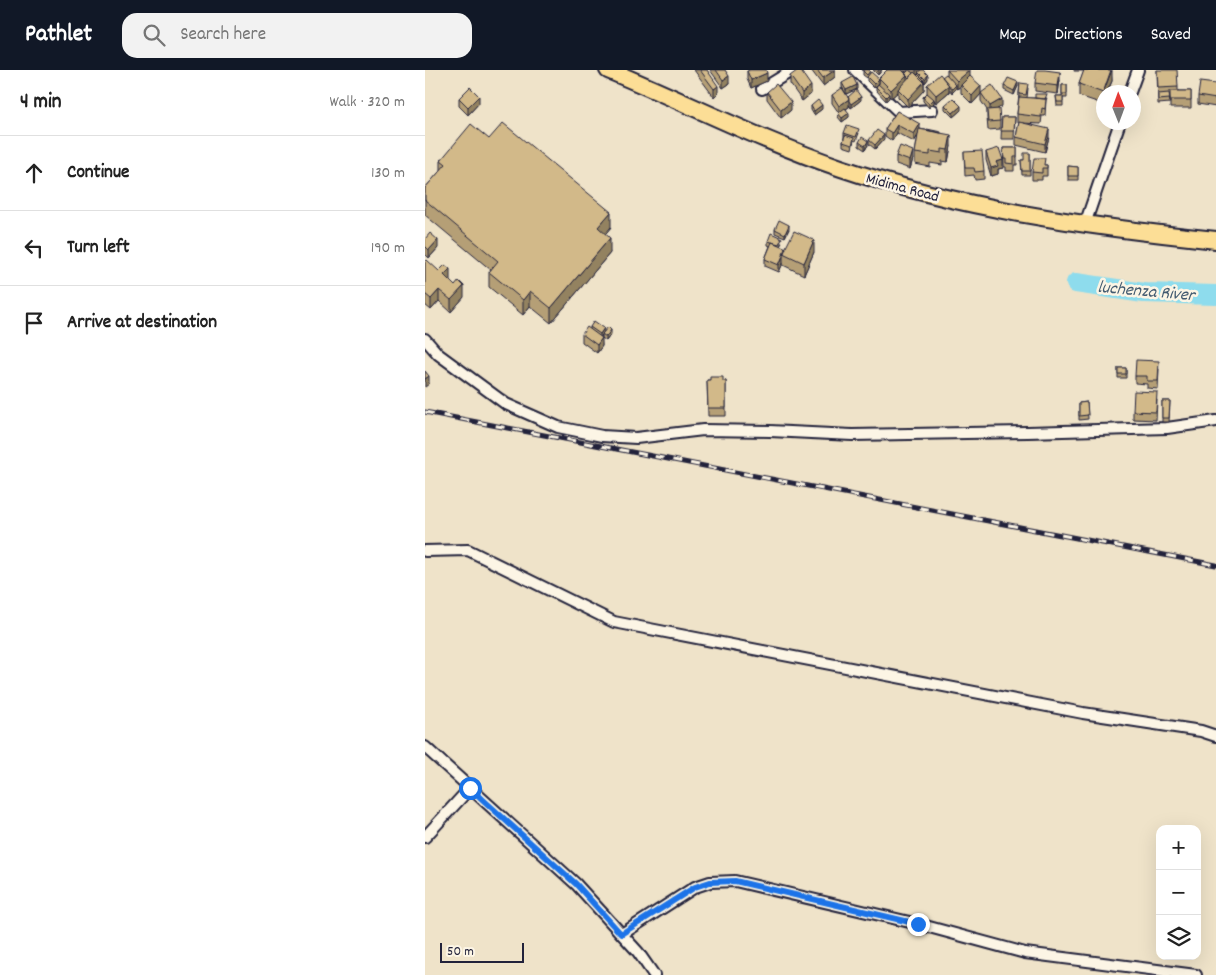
<!DOCTYPE html>
<meta charset="utf-8">
<style>
body{margin:0;font-family:Dekko,sans-serif;background:#f2f2f2;color:#222}
.controls{position:absolute;right:15px;bottom:15px;display:grid;overflow:hidden;border-radius:10px;box-shadow:0 5px 20px #0002}
.controls button{width:45px;height:45px;display:grid;place-items:center;padding:0;border:0;border-bottom:1px solid #e0e0e0;background:#fff;color:#222;font:25px sans-serif}
.compass{position:absolute;left:671px;top:15px;width:45px;height:45px;border-radius:50%;background:#fff;box-shadow:0 5px 20px #0002;rotate:359deg}
.scale{position:absolute;left:15px;bottom:12px;width:84px;box-sizing:border-box;padding-left:5px;border:2px solid #22223b;border-top:0;font-size:14px;line-height:18px;white-space:nowrap;color:#22223b;-webkit-text-stroke:4px #fcf5e5;paint-order:stroke}
.stop{position:absolute;width:15px;height:15px;margin:-11px;border:4px solid #1a73e8;border-radius:50%;background:#fff}
.stop.end{background:#1a73e8;border-color:#fff;box-shadow:0 1px 5px #0008}
.list{margin:0;padding:0;list-style:none}
h2{display:flex;justify-content:space-between;align-items:center;height:65px;margin:0;padding:0 20px;font-size:21px}
h2 small{font-size:16px;font-weight:400;color:#767676}
.list li{display:grid;grid-template-columns:32px 1fr auto;gap:15px;align-items:center;box-sizing:border-box;height:75px;padding:0 20px;border-top:1px solid #e0e0e0}
.list b{display:block;font-size:19px;white-space:nowrap}
.list em{font-size:16px;font-style:normal;color:#767676}
.icon{flex:none;width:28px;height:28px;fill:none;stroke:currentColor;stroke-width:2;stroke-linecap:round;stroke-linejoin:round}
.map{position:relative;flex:none;width:791px;height:905px;overflow:hidden}
header{display:flex;align-items:center;gap:30px;box-sizing:border-box;height:70px;padding:0 25px;background:#111827;color:#fff}
header strong{font-size:24px}
nav{display:flex;gap:28px;margin-inline-start:auto;font-size:18px}
.search{width:350px;height:45px;background:#f2f2f2;display:flex;align-items:center;gap:12px;box-sizing:border-box;padding:0 18px;border-radius:15px;color:#767676;font-size:19px}
main{display:flex}
aside{flex:1;background:#fff}
.map>svg:first-child{display:block}
</style>
<header>
<strong>Pathlet</strong>
<div class="search"><svg class="icon" aria-label="search" viewBox="0 0 24 24"><circle cx="10" cy="10" r="6"/><path d="M15 15l6 6"/></svg>Search here</div>
<nav><a>Map</a><a>Directions</a><a>Saved</a></nav>
</header>
<main>
<aside>
<h2>4 min<small>Walk · 320 m</small></h2>
<ul class="list">
<li><svg class="icon" aria-label="ahead" viewBox="0 0 24 24"><path d="M12 20V5M6 11l6-6 6 6"/></svg><div><b>Continue</b></div><em>130 m</em></li>
<li><svg class="icon" aria-label="left" viewBox="0 0 24 24"><path d="M17 20v-9H6M10 6l-5 5 5 5"/></svg><div><b>Turn left</b></div><em>190 m</em></li>
<li><svg class="icon" aria-label="arrive" viewBox="0 0 24 24"><path d="M6 21V4h12l-3 4 3 4H6"/></svg><div><b>Arrive at destination</b></div></li>
</ul>
</aside>
<div class="map">
<svg width="791" height="905" viewBox="0 0 791 905">
<rect width="100%" height="100%" fill="#efe3c9"/>
<filter id="ink" filterUnits="userSpaceOnUse"><feTurbulence type="fractalNoise" baseFrequency=".02" numOctaves="2"/><feDisplacementMap in="SourceGraphic" scale="10" xChannelSelector="R" yChannelSelector="G"/><feConvolveMatrix kernelMatrix="1 2 1 2 8 2 1 2 1" color-interpolation-filters="sRGB"/></filter>
<g filter="url(#ink)">
<g fill="none" stroke-linecap="round" stroke-linejoin="round">
<path stroke="#8edced" stroke-width="20" d="M651,213L719,223L791,225"/>
<defs>
<path id="minor" d="M430,0L474,42L507,40
M337,19L368,0
M705,22L713,0
M660,154L695,52
M0,269L13,284L81,334L133,357L177,366L211,368L278,360L345,361L427,365L603,362L742,358L791,351
M0,481L43,480L189,552L658,643L776,661L791,666
M0,677L151,814L213,882L229,905
M0,767L45,718
M197,864L270,817L285,812L310,811L493,854L600,883L771,905"/>
<path id="primary" d="M183,0C261,32 336,71 416,98C537,139 665,157 791,170"/>
</defs>
<use href="#minor" stroke="#22223b" stroke-width="14"/>
<use href="#primary" stroke="#22223b" stroke-width="20"/>
<use href="#minor" stroke="#fcf5e5" stroke-width="10"/>
<use href="#primary" stroke="#fcde96" stroke-width="16"/>
<defs>
<path id="rail" d="M0,342L791,495"/>
</defs>
<use href="#rail" stroke="#22223b" stroke-width="5"/>
<use href="#rail" stroke="#fcf5e5" stroke-width="3" stroke-dasharray="9" stroke-linecap="butt"/>
</g>
<path fill="#b59f76" stroke="#22223b" d="M269,0H282L293,23L289,27Z
M285,0H300L304,14L298,18Z
M386,0H410V7L398,16Z
M448,0H457L453,5Z
M461,0H483L481,3L480,1V4L484,0H498L503,9L500,13L499,12V20L483,37L473,27V22L466,28L464,26V28L461,31L451,20V17L454,14V8L462,0Z
M522,0L545,6L556,23L577,36L572,39L575,51V59L563,60L562,48V40L556,31V24L547,34L536,23V16L532,19L531,18V19L527,23L524,19V22L511,33L509,30V33L504,38L498,31V27L502,23V15L522,5Z
M649,0H686L687,11L678,34L654,26V14L659,1H649Z
M732,0L753,17V21H766V38H745V25H744L745,33L733,34Z
M322,1L342,11L326,18L322,9Z
M438,1L445,3L454,13L449,18L442,11V8L438,5Z
M365,6L386,24L377,31L365,14Z
M635,10L633,24L610,21V13Z
M417,13L432,19L421,24L417,17Z
M595,13L603,18L602,28H622L621,30L620,46H617L616,54L597,53L624,67L620,82L591,75V67L594,52H592V44Z
M791,14V37L773,34V26Z
M637,15H642V28H638V36H632L631,26H637Z
M579,16H593L589,25L579,20Z
M342,22L366,40L356,48L342,29Z
M407,25L423,27L436,30L426,38L424,35V37L421,39L424,47L417,52L413,47L414,43L407,33Z
M34,28L54,33L43,45L34,36Z
M520,35L536,40L528,47L520,39Z
M386,36L397,39L389,45L386,40Z
M472,41L495,59L516,63L526,76L523,92L517,91V95L505,93V97L490,94V83L493,65L489,72L472,63L467,71L460,66V59Z
M577,47H590L589,69H576Z
M419,63H434L431,71L429,70L427,79L418,76V72L419,67Z
M64,69L186,157L180,164L185,183L126,253L105,236L98,245L64,217V202L66,200L0,145V118L16,100V90Z
M459,69L450,79L444,74V70Z
M434,72L443,75L440,80L434,76Z
M578,78H592V95H589V101H581V97H579Z
M539,82L559,101V109L550,110L549,105L540,106Z
M561,82L578,98L573,99V104L566,106L561,90Z
M605,83V105H597L596,90H599Z
M471,86L488,89L485,99L471,94Z
M620,95H622V106H617V110H607V102Z
M643,96L653,97V110H643Z
M350,159H364L360,167L350,163Z
M0,169L13,178L4,188L0,184Z
M343,171L357,172L355,175L361,178L389,182L379,205L358,195V193L354,202L340,196V189L345,176L343,175Z
M0,192L24,211L39,227L26,242L14,231L6,240L0,235Z
M165,257L186,264L181,271L177,268V264L176,267L177,276L172,283L157,272V264L165,259Z
M693,298H701V308H693Z
M734,299L733,319L722,318V314L710,313V306Z
M282,310L301,311V346H283Z
M732,330L731,350L708,349V341Z
M737,331H745L744,352H737Z
M662,332L663,349L654,350V333Z"/>
<path fill="#938260" stroke="#22223b" d="M410,0V7L398,16V8Z
M454,0H457L453,5V1Z
M491,0H497L491,6Z
M545,0V8L532,19V11Z
M687,0V11L682,22H678V34V23Z
M635,2V10L633,24V16Z
M342,3V11L326,18V10Z
M482,5V13L473,19V22L466,28V20Z
M503,5V9L500,13V9Z
M304,6V14L298,18V10Z
M454,9V13L449,18V14Z
M499,10V20L483,37V29Z
M593,12V16L589,25V21Z
M432,15V19L421,24V20Z
M524,15V22L511,33V25Z
M531,15V19L527,23V19Z
M293,16V23L289,27V19Z
M386,16V24L377,31V23Z
M556,16V24L547,34V26Z
M464,24V28L461,31V27Z
M54,26V33L43,45V37Z
M436,27V30L426,38V34Z
M424,29V37L414,43V36Z
M509,29V33L504,38V34Z
M577,29V36L565,44V36Z
M366,32V40L356,48V40Z
M397,35V39L389,45V41Z
M536,36V40L528,47V43Z
M424,43V47L417,52V48Z
M495,54V62L489,72V64Z
M472,55V63L467,71V63Z
M624,59V67L620,82V74Z
M459,65V69L450,79V75Z
M526,65V76L523,92V80Z
M443,71V75L440,80V76Z
M488,81V89L485,99V91Z
M578,90V98L573,99V104L566,106V98L571,92Z
M186,142V157L173,173V157Z
M364,155V159L360,167V164Z
M185,168V183L126,253V238Z
M13,170V178L4,188V180Z
M389,170V182L379,205V193Z
M358,186V193L354,202V195Z
M25,199V211L19,205Z
M39,216V227L26,242V230Z
M14,220V231L6,240V229Z
M105,221V236L98,245V230Z
M179,258V262L175,268V264Z
M186,260V264L181,271V267Z
M177,268V276L172,283V275Z
M4,306V314L0,317V309Z"/>
<path fill="#d2b989" stroke="#22223b" d="M275,0H282L293,16L289,19Z
M291,0H300L304,6L298,10Z
M325,0H341L342,3L326,10L322,1Z
M373,0H375L386,16L377,23L365,6Z
M392,0H410L398,8Z
M438,0H444L445,1L442,5L438,1Z
M462,0H477L482,5L466,20L454,8Z
M484,0L488,3L484,8L480,4Z
M496,0H498L503,5L500,9L493,2Z
M522,0H545L532,11Z
M612,0H620L635,2L633,16L610,13Z
M659,0H686L678,23L654,14Z
M732,0H752L753,17L733,18Z
M446,2L454,9L449,14L442,7Z
M489,2L499,12L483,29L473,19Z
M493,4L499,10L498,11L492,5Z
M515,4L524,15L511,25L502,15Z
M521,4L531,15L527,19L517,7Z
M545,6L556,16L547,26L536,15Z
M428,7L432,15L421,20L417,13Z
M583,8L593,12L589,21L579,16Z
M775,12L791,14V29L773,26Z
M595,13L603,14L601,25L594,24Z
M351,14L366,32L356,40L342,22Z
M453,14L464,24L461,27L451,17Z
M567,15L577,29L565,36L556,23Z
M637,15H642V24H637Z
M45,17L54,26L43,37L34,28Z
M417,18L424,29L414,36L407,25Z
M431,20L436,27L426,34L424,31V29L423,27Z
M745,21H766V30H745Z
M502,23L509,29L504,34L498,27Z
M744,23L745,29L733,30V24Z
M610,24H622L620,29L610,28Z
M631,26H638V32H632Z
M594,27L621,29L620,39L617,38L616,47L592,44Z
M528,28L536,36L528,43L520,35Z
M393,30L397,35L389,41L386,36Z
M420,38L424,43L417,48L413,43Z
M574,39L575,51L563,52L562,40Z
M472,41L495,54L489,64L472,55L467,63L460,59Z
M577,47H590L589,61H576Z
M594,52L624,59L620,74L591,67Z
M78,53L186,142L173,157L185,168L126,238L105,221L98,230L64,202L73,191L0,130V118L21,94L16,90L46,54L64,69Z
M422,55L434,59L431,67L419,63Z
M494,59L526,65L523,80L517,79V83L505,81V85L490,83Z
M502,59L516,62V63L502,60Z
M452,60L459,65L450,75L444,70Z
M420,65L429,68L427,75L418,72Z
M437,67L443,71L440,76L434,72Z
M475,76L488,81L485,91L471,86Z
M574,78L578,90L571,92L573,96L566,98L561,82Z
M578,78H592V87H589V94L581,93V89H579Z
M557,81L559,101L550,102L549,98H540L539,82Z
M599,83H605V101H597L596,90H599Z
M609,88H620L619,95H622V98H617V103L607,102Z
M643,96L653,97V106H643Z
M354,150L364,155L360,164L350,159Z
M369,161L389,170L379,193L358,183Z
M5,163L13,170L4,180L0,176V169Z
M346,163L357,168L354,174L343,171Z
M347,172L361,178L354,195L340,189Z
M2,190L14,201L20,195L25,199L19,205L30,216L34,211L39,216L26,230L14,220L6,229L0,224V192Z
M169,251L179,258L175,264L165,257Z
M162,257L177,268L172,275L157,264Z
M183,257L186,260L181,267L177,264Z
M711,290L734,291L733,311H722V306H710Z
M693,298H701V304H693Z
M0,301L4,306L0,309Z
M285,307H298V311H301V338H283L282,310H285Z
M709,321L732,322L731,342L708,341Z
M737,331H745L744,348H737Z
M662,332L663,345L654,346V333Z"/>
</g>
<g fill="none" stroke-linecap="round" stroke-linejoin="round" filter="url(#ink)">
<path stroke="#1a73e8" stroke-width="6" d="M45,718L151,814L196,864L270,817L285,812L310,811L493,854"/>
</g>
<g text-anchor="middle" stroke-width="5" stroke-linejoin="round" paint-order="stroke">
<g font-size="16" fill="#22223b" stroke="#fcf5e5">
<text transform="translate(478 116) rotate(15)" y="6">Midima Road</text>
</g>
<g font-size="18" font-style="italic" fill="#425a70" stroke="#fcf5e5">
<text transform="translate(721 220) rotate(5)" y="6">luchenza River</text>
</g>
</g>
</svg>
<div class="controls">
<button>+</button>
<button>−</button>
<button><svg class="icon" aria-label="layers" viewBox="0 0 24 24"><path d="M12 4l9 5-9 5-9-5zM3 14l9 5 9-5"/></svg></button>
</div>
<svg class="compass" viewBox="-18 -18 36 36"><path d="M0-13l5 13h-10z" fill="#e53935"/><path d="M0 13l5-13h-10z" fill="#767676"/></svg>
<div class="scale">50 m</div>
<div class="stop" style="left:45px;top:718px"></div>
<div class="stop end" style="left:493px;top:854px"></div>
</div>
</main>
